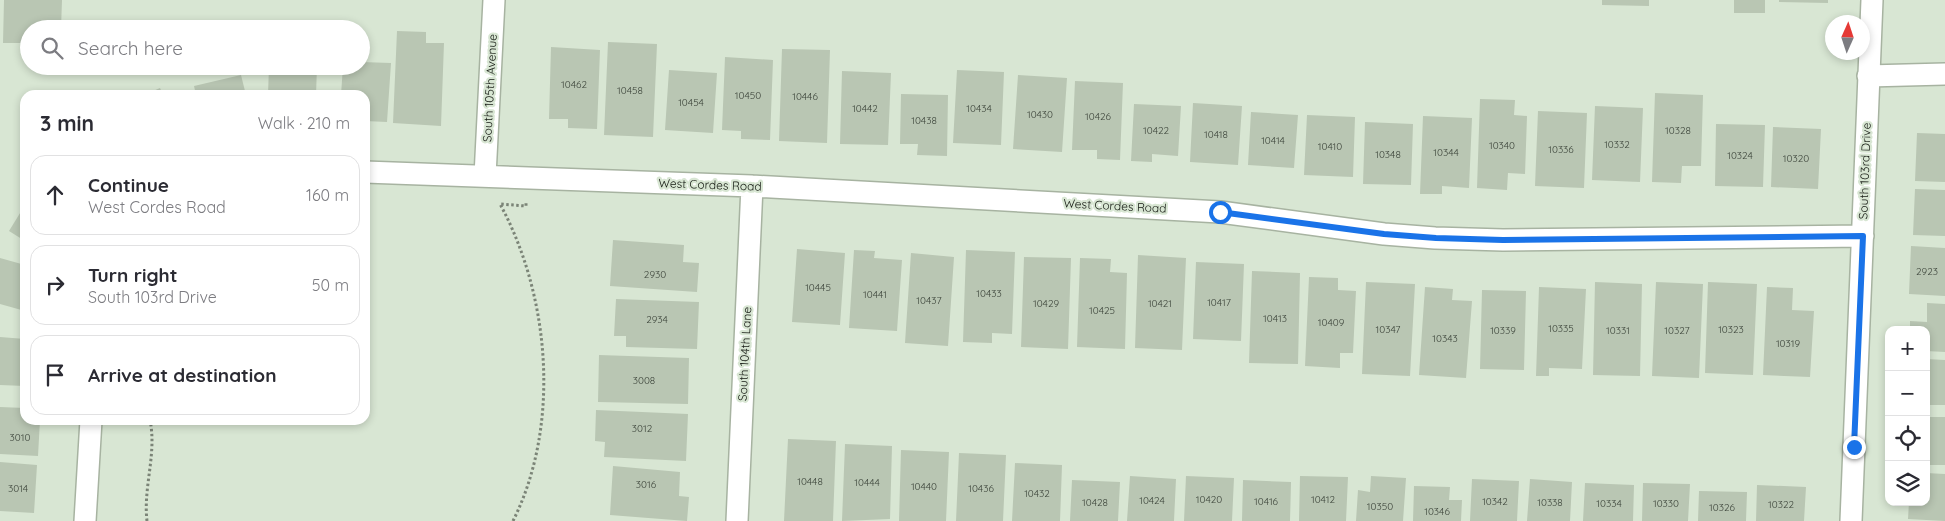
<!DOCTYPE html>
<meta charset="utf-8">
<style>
body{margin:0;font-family:Quicksand,sans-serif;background:#f7f7f7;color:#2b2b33}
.controls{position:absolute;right:15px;bottom:15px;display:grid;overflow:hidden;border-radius:10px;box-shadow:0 2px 8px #0003}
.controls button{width:45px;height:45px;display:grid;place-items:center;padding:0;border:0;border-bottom:1px solid #e1e1e2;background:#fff;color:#2b2b33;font:25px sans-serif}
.compass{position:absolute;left:1825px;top:15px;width:45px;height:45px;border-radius:50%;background:#fff;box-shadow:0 2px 8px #0003;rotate:3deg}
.stop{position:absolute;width:15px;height:15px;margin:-11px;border:4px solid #1a73e8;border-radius:50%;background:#fff}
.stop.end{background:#1a73e8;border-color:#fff;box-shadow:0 1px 5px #0008}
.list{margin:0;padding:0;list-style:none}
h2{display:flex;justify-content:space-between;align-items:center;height:65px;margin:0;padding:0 20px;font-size:21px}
h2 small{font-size:16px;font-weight:400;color:#7c7c81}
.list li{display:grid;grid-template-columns:32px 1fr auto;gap:15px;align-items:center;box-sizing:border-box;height:80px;margin:0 10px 10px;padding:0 10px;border:1px solid #e1e1e2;border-radius:15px}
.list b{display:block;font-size:19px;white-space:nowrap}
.list p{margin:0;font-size:16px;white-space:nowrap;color:#7c7c81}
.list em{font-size:16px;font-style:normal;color:#7c7c81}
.icon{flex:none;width:28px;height:28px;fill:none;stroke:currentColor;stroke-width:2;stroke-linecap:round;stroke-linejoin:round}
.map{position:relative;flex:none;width:1945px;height:521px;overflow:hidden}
.search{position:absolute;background:#fff;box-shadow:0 2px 8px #0003;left:20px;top:20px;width:350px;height:55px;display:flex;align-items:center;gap:12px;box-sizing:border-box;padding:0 18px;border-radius:28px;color:#7c7c81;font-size:19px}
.panel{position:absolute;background:#fff;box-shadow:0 2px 8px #0003;left:20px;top:90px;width:350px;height:335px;border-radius:15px}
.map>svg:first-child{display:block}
</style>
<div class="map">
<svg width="1945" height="521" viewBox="0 0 1945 521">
<rect width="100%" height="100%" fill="#d8e6d3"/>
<path fill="#b9c6b3" d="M4,0H62L61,29H29V43H3Z
M1602,0H1649V6L1602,5Z
M1734,0H1765V13H1734Z
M1779,0H1828V3L1779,2Z
M397,31L426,32V43H444L441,126L393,123Z
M608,42L657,44L653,137L604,135Z
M551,47L600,50L597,129L568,128V119H549Z
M782,49L830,50L827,143L779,141Z
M725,57L773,60L770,140L741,139V131L722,130Z
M361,62L391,63L387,122L365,121V95H341L343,66H361Z
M269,66H317L316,95H268Z
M669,70L717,73L713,133L665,130Z
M957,70L1004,72L1001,145L953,143Z
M842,71L891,73L888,145L840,144Z
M241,75L246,95H196L194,86Z
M1018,75L1067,78L1062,152L1013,149Z
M1075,81L1123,83L1120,160L1097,159V150H1072Z
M160,88L163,95H144Z
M1655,93L1703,95L1701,166H1682L1681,183L1652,182Z
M901,94L948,95L947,156L917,155L918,144H900Z
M1480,99L1515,100L1514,115L1527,116L1525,174L1508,173L1507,190L1477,188Z
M1193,103L1242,106L1238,165L1190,162Z
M1134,104L1181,106L1178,156L1152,154V162L1131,161Z
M1595,106L1643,108L1640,182L1592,180Z
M1538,111L1587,113L1584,188L1535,186Z
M1251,112L1298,115L1294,168L1248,165Z
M1307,115L1355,117L1353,177L1304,175Z
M1423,116L1472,118L1469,188L1442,186V194H1420Z
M1365,122L1413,124L1411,185L1363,184Z
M1716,124L1765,125L1763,187L1715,186Z
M1773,127L1821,129L1818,189L1771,187Z
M1917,133L1945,134V182L1915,181Z
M1915,189L1945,190V236L1913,235Z
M25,205V241L9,231Z
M613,240L684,245L683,262L699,263L697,292L610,286Z
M1911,246L1945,248V296L1909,294Z
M797,249L845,253L840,325L792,322Z
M854,250L875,251L874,258L902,260L897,331L849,328Z
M966,250L1015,252L1012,334L992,333V343L963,342Z
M911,253L954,257L948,346L905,343Z
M1138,255L1186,258L1182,350L1135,348Z
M1024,257L1071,258L1068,349L1021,347Z
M0,258L25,265V311L0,304Z
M1080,258L1111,259L1110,272L1127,273L1125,349L1077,347Z
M1196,262L1244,264L1241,341L1193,339Z
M1252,271L1300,273L1298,364L1249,363Z
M1309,277L1338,278V290L1356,291L1353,353H1340V368L1305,366Z
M1366,282L1415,284L1410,376L1362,374Z
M1595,282L1642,284L1640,376L1593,375Z
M1656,282L1703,284L1699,378L1652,376Z
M1708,282L1757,284L1753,375L1705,373Z
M1425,287L1453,289L1452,300L1472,301L1466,378L1419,375Z
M1539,287L1586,289L1582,369L1549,368V376H1536Z
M1767,287L1793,288L1792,310L1814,311L1810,377L1763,375Z
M1482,290L1526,291L1524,370L1480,369Z
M616,299L699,302L697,349L626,347V336H614Z
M1927,303L1945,304V352L1926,351V330H1910V321L1927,322Z
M0,337L25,339V386L0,385Z
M599,355L689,358L688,404L598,402Z
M1926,359L1945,360V405H1926Z
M0,407L25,408V420H40L38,456L0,454Z
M596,410L688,414L686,461L604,457L605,442L595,441Z
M1926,417H1945V465H1926Z
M788,439L836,441L833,521H784Z
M845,444L892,446L890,519L842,521Z
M901,450L949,452L946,521H899Z
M959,453L1006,455L1003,521H956Z
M0,462L37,465L34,513L0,511Z
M1015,463L1062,465L1060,521H1012Z
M613,466L680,472L679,496L689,497L687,521L610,515Z
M1926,473L1945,474V521L1908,519L1909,502H1926Z
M1130,476L1176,479L1174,521H1127Z
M1186,476L1234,478L1232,521H1184Z
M1300,476L1348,477L1346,521H1299Z
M1371,476L1406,478L1403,521H1356L1358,490L1370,492Z
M1472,479L1519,481L1517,521H1470Z
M1530,479L1572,482L1570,521H1527Z
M1072,480L1120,482L1118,521H1070Z
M1243,480L1291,482L1290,521H1242Z
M1585,483L1634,485L1633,521H1583Z
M1643,483L1690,484L1688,521H1642Z
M1757,485L1806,487L1804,521H1756Z
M1414,486L1450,487L1449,500H1462L1461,521H1413Z
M1699,491L1747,492L1746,521H1698Z"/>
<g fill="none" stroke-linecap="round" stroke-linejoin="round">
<defs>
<path id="minor" d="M1868,76L1945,74
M365,172L752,186L1220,212L1384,234L1435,238L1503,240L1863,236
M485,176L494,0
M85,521L91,420
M737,521L752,186
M1851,521L1872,0"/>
</defs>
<use href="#minor" stroke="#a7b3a1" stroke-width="24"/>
<path stroke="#7b8477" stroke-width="3" stroke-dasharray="2.5 2.5" stroke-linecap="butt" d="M147,521C143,487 157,454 150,420
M513,521C561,425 550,296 500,204L526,206V201"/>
<use href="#minor" stroke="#fff" stroke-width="21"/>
</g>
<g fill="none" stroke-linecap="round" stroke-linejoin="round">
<path stroke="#1a73e8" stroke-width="6" d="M1220,212L1384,234L1436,238L1503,240L1863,236L1854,447"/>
</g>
<g text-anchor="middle" stroke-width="4.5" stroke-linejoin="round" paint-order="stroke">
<g font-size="10" fill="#3c443a">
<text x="574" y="88">10462</text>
<text x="630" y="94">10458</text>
<text x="748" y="99">10450</text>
<text x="805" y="100">10446</text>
<text x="691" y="106">10454</text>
<text x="865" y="112">10442</text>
<text x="979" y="112">10434</text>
<text x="1040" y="118">10430</text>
<text x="1098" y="120">10426</text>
<text x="924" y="124">10438</text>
<text x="1156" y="134">10422</text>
<text x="1678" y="134">10328</text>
<text x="1216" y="138">10418</text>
<text x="1273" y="144">10414</text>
<text x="1617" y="148">10332</text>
<text x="1502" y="149">10340</text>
<text x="1330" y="150">10410</text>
<text x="1561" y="153">10336</text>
<text x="1446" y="156">10344</text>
<text x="1388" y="158">10348</text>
<text x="1740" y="159">10324</text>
<text x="1796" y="162">10320</text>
<text x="1927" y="275">2923</text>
<text x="655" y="278">2930</text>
<text x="818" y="291">10445</text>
<text x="989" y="297">10433</text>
<text x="875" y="298">10441</text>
<text x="929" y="304">10437</text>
<text x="1219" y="306">10417</text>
<text x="1046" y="307">10429</text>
<text x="1160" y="307">10421</text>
<text x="1102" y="314">10425</text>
<text x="1275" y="322">10413</text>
<text x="657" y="323">2934</text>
<text x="1331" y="326">10409</text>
<text x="1561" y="332">10335</text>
<text x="1388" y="333">10347</text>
<text x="1731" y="333">10323</text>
<text x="1503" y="334">10339</text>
<text x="1618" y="334">10331</text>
<text x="1677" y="334">10327</text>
<text x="1445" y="342">10343</text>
<text x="1788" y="347">10319</text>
<text x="644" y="384">3008</text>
<text x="642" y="432">3012</text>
<text x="20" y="441">3010</text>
<text x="810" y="485">10448</text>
<text x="867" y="486">10444</text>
<text x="646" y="488">3016</text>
<text x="924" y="490">10440</text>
<text x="18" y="492">3014</text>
<text x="981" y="492">10436</text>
<text x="1037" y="497">10432</text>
<text x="1209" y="503">10420</text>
<text x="1323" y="503">10412</text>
<text x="1152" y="504">10424</text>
<text x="1266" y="505">10416</text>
<text x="1495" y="505">10342</text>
<text x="1095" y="506">10428</text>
<text x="1550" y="506">10338</text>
<text x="1609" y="507">10334</text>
<text x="1666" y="507">10330</text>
<text x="1781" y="508">10322</text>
<text x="1380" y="510">10350</text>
<text x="1722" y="511">10326</text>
<text x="1437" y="515">10346</text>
</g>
<g font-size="12" fill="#131811" stroke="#d8e6d3">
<text transform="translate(490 88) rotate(-87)" y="4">South 105th Avenue</text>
<text transform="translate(1865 171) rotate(-88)" y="4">South 103rd Drive</text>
<text transform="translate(710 185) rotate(2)" y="4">West Cordes Road</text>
<text transform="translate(1115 206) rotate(3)" y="4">West Cordes Road</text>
<text transform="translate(745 354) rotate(-87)" y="4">South 104th Lane</text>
</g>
</g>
</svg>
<div class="controls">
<button>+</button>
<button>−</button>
<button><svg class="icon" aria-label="locate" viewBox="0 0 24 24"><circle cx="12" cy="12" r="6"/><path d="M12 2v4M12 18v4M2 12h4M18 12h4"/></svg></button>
<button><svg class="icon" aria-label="layers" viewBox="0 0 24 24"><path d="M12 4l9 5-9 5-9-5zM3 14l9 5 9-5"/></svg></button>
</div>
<svg class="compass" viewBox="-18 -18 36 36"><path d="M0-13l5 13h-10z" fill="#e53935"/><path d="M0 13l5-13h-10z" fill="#7c7c81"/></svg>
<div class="stop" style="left:1220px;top:212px"></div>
<div class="stop end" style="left:1854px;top:447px"></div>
<div class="search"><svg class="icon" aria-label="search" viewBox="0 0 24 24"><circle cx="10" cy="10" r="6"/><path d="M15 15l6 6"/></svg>Search here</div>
<section class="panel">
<h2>3 min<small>Walk · 210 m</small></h2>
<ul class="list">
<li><svg class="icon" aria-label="ahead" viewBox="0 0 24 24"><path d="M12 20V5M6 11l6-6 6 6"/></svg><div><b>Continue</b><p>West Cordes Road</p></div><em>160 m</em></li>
<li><svg class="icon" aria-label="right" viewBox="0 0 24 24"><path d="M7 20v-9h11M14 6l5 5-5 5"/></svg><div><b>Turn right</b><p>South 103rd Drive</p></div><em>50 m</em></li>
<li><svg class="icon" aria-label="arrive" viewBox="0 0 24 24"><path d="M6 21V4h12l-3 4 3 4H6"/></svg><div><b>Arrive at destination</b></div></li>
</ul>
</section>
</div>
